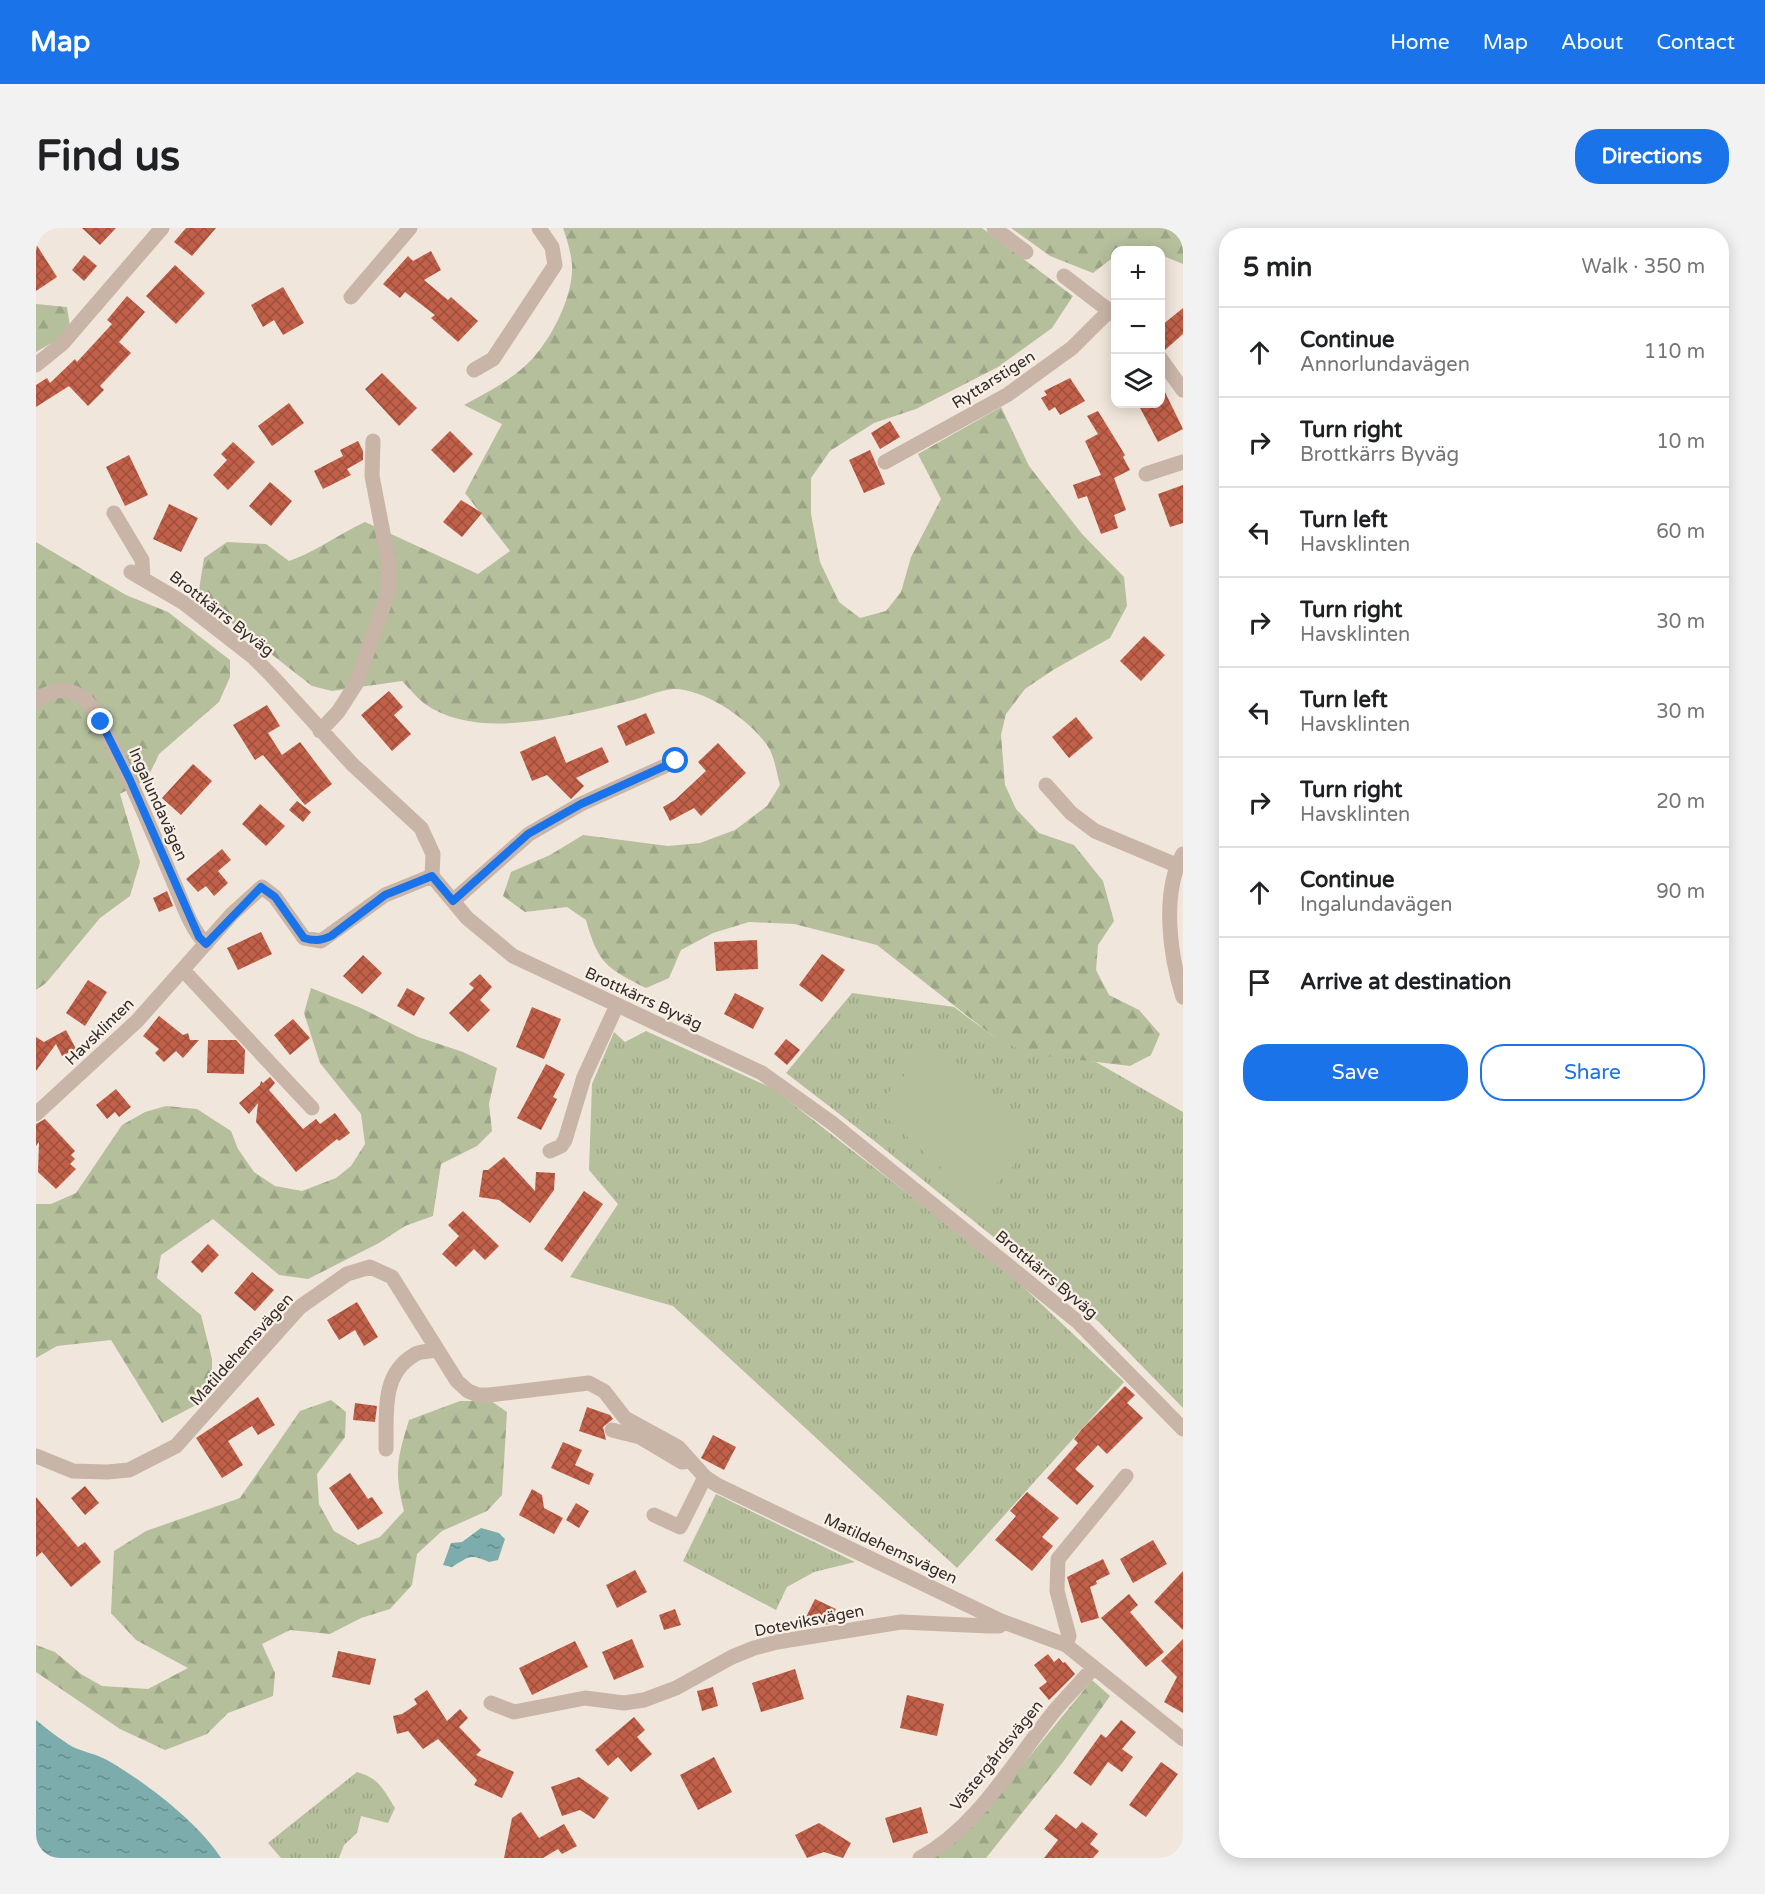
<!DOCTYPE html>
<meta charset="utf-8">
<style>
body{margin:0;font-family:"Varela Round",sans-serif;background:#f2f2f2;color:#202124}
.controls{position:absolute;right:18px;top:18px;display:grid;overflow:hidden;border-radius:12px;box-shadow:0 3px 15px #0003}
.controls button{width:54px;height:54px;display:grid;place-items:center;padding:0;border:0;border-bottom:2px solid #e0e0e0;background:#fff;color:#202124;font:30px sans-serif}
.stop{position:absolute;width:18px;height:18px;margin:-14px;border:4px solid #1a73e8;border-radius:50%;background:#fff}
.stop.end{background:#1a73e8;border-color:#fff;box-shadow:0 2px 6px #0008}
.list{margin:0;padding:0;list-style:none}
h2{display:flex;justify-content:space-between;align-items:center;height:78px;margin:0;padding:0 24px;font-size:26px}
h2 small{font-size:20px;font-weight:400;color:#757577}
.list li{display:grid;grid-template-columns:39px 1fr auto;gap:18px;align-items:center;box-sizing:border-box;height:90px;padding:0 24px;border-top:2px solid #e0e0e0}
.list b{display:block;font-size:22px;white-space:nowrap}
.list p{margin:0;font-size:20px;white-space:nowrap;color:#757577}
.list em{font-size:20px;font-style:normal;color:#757577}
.actions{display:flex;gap:12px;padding:18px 24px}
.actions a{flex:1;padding:14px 0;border:2px solid #1a73e8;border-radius:24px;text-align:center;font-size:21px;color:#1a73e8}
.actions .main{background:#1a73e8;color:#fff}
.icon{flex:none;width:33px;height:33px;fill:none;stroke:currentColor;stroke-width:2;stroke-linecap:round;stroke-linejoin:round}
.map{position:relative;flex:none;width:1147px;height:1630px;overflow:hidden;border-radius:24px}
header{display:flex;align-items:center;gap:36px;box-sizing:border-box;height:84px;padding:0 30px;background:#1a73e8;color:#fff}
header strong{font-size:28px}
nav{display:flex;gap:33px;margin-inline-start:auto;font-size:21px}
.intro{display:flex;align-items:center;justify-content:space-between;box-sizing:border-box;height:144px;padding:0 36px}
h1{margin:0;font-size:42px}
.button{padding:15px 27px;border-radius:24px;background:#1a73e8;color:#fff;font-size:21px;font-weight:700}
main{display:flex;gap:36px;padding:0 36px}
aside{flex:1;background:#fff;border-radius:24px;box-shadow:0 3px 15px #0003}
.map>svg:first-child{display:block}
</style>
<header>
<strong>Map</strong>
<nav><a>Home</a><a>Map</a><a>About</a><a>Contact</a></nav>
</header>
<div class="intro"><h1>Find us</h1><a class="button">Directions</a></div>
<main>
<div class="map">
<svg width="1147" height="1630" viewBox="0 0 1147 1630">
<defs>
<pattern id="grass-tufts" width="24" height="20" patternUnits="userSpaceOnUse" patternTransform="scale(1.5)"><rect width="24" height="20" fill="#b5bf9c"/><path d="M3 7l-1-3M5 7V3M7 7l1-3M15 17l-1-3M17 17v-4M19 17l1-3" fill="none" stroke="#9ca486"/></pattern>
<pattern id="forest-firs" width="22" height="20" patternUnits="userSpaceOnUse" patternTransform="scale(1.5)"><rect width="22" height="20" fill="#b5bf9c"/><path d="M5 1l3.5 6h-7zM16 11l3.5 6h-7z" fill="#9ca486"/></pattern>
<pattern id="water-ripples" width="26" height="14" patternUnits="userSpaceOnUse" patternTransform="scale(1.5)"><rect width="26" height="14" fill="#7cadac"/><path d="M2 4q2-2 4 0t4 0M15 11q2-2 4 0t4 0" fill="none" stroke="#668d8c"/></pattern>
<pattern id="building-cross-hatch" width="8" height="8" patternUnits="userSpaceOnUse" patternTransform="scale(1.5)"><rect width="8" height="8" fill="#c16049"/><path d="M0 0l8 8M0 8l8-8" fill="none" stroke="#9e4f3d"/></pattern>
</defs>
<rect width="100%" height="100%" fill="#f1e6db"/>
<path fill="url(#grass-tufts)" d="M816,765L918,779L957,808L1030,829L1060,834L1147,884V1180L1063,1094L841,915L750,845Z
M610,803L736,860L967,1040L1088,1154L921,1340L637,1078L534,1049L582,976L553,942L556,856L578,804L589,814Z
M680,1266L819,1334L778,1344L751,1359L740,1382L647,1333Z
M321,1544C343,1550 347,1561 359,1580L352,1595L325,1588L321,1605L308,1617L303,1630H245L232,1615Z"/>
<path fill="url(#forest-firs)" d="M527,0H946L1037,68L1016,100L962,139L880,181L838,195L794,223L775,250V286L784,334L803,374L824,390L850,383L865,364L875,329L905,271L882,226L965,179L993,238L1046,306L1088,349L1091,378L1074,410L1017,442L989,461L970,486L965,507L969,557L980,581L1003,605L1038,617L1067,653L1078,693L1062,717L1060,742L1073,767L1103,782L1124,806L1115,827L1094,838L993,826L957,808L841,717L758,696L713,694L677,705L645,722L633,750L610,760C570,740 562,735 550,692L531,679L489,684L467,668L475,644L514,627L547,607L632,618L664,615L699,602L731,578L744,557C741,547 739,532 734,522C719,495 669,460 637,461C623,462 607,470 593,473C535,487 442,514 389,476C381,470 374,461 366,453L296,463L276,458L183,385L163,362L168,330L191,314L230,316L253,333C281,323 303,306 329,294L442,346L474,323L429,265L466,196L428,177C452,164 479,150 497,130C517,108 538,66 536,36C535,25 531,11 527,0Z
M975,0H1147V36L1125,27L1124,22H1080L1079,28L1057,45L1014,28Z
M0,76L31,79L34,98L19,113L0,124Z
M0,314L90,367L132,384L194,432V449L183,474L123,526L111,551L84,566L104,634L94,668L64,690L10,755L0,762Z
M275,760L325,780L382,809L427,824L461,840L453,876L456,903L441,918L405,936L397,988L369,998L343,1015L272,1051L243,1047L177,991L125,1027L121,1050L165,1087L176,1131V1159L160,1177L126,1195L75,1112L21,1118L0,1130V976H15L40,965L86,897L109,884L130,878L161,881L195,903L202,921L218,944L239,958L266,963L300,950L315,938L329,916L325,886L284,835L268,785Z
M295,1172L310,1184L309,1209L281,1246L283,1276L298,1303L322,1317L344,1309L368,1283C358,1244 361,1231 373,1192L424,1173H455L471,1184L466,1267L451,1283L406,1303L381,1326L376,1357L354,1381L325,1390L294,1406L254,1402L226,1416L239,1445L237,1468L192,1485L171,1506L129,1522L84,1501L0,1444V1417L19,1424L45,1446L66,1458L112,1461L152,1440L100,1412L75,1385L78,1323L110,1303L204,1270L264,1183Z
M1056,1452L1074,1468L1027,1534L950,1630H896L949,1583Z"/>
<path fill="#b5bf9c" d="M894,820L997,916L943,975L839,879Z"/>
<path fill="url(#water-ripples)" d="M445,1300L463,1305L469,1311L462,1332L453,1334C433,1325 433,1329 416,1339L407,1337L415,1315L426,1314Z
M0,1492C11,1501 25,1512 37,1519C48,1524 60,1526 71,1532C108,1553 162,1594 185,1630H0Z"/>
<path fill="url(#building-cross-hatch)" d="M46,0H80L64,17Z
M150,0H180L156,28L138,14Z
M0,16L21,49L0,63Z
M395,23L405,42L388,52L412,72L415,69L442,93L422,114L395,90L399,87L369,64L364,70L347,56L372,28L377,33Z
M48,27L61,38L48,53L36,42Z
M139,37L169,65L140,96L110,68Z
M247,59L268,95L247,107L238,92L227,99L215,77Z
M91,68L109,84L83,114L95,125L64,158L68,162L52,178L33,158L0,179V157L11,150L14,155L39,131L41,134L76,96L71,92Z
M1147,80V106L1129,122L1125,120V98Z
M346,145L381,180L363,198L329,161Z
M1034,150L1049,173L1024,187L1019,179L1013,183L1005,170L1011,167L1008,163Z
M1125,156L1147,201L1122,214L1102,176H1125Z
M253,175L268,195L236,218L222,198Z
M1062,183L1089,227L1087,229L1094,242L1078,250L1090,282L1078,287L1082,300L1065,306L1051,268L1042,271L1037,257L1065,247L1049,213L1062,206L1051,188Z
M854,193L864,209L844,221L835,205Z
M414,203L437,226L418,245L395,222Z
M322,213L327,223V232L311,241L315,247L287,261L278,243L307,228L304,222Z
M197,214L219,234L192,262L177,247L191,232L185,226Z
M834,222L849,256L828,265L813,232Z
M93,227L112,267L89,278L70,239Z
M234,254L256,273L235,298L213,278Z
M1147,257V295L1134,299L1122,266Z
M425,272L446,285L426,309L407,294Z
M133,276L162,290L145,324L117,311Z
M1108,408L1129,427L1105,453L1084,433Z
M353,463L367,479L358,487L375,506L356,523L325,487Z
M231,477L244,498L232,505L246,527L264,514L296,556L269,577L227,527L219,532L197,497Z
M610,485L619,505L590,518L581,498Z
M1040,489L1057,510L1033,530L1016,509Z
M519,508L530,535L566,519L573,534L540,550L548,558L535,571L511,547L496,553L484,524Z
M682,515L710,545L665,588L658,580L634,593L627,579L639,572L670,543L662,534Z
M157,536L176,553L145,587L126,570Z
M261,573L275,584L267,594L253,582Z
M224,576L249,598L230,618L206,596Z
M186,621L195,632L182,643L192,655L178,668L170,658L162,664L150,651Z
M131,663L137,678L123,684L117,670Z
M225,704L236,726L202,742L191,720Z
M721,712L722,741L680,743L678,714Z
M786,726L809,742L786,774L763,757Z
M327,727L346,745L326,766L307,748Z
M444,746L456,759L444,772L454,782L432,804L413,785L438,760L433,756Z
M52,752L71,764L49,798L30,785Z
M371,760L389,770L378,788L361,778Z
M699,765L728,780L717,801L688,786Z
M496,779L525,791L508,831L480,819Z
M123,788L147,807L152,805L154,812H163L147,830L140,823L128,834L119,825L123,821L107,808Z
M257,791L274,810L254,827L238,807Z
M30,802L40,821L26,828L20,816L0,843V809L8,814Z
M750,811L764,822L751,837L738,826Z
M172,812H200L209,822L208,846L171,845Z
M510,836L529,846L517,869L521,871L505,902L481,890Z
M234,849L239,855L233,862L267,901L280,891L284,896L299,885L314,905L303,913L301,911L260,944L220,894L222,875L213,886L203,875L224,857L225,853L227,855Z
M80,861L95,879L83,889L79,884L71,891L60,877Z
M9,891L39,923L35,927L39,931L34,936L40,941L20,961L2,944L3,914L0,918V896Z
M468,929L499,963L500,944L519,945L518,962L494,995L463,972L443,969L447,942H452Z
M548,963L567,976L526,1034L508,1021Z
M427,983L463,1018L449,1032L438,1021L420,1039L406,1026L423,1008L412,997Z
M172,1016L183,1027L166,1045L155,1034Z
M216,1044L238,1062L219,1083L198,1065Z
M321,1074L342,1109L328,1118L319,1102L303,1112L291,1092Z
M1089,1158L1099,1167L1091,1175L1107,1190L1071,1226L1062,1217L1039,1241L1058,1258L1041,1277L1011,1250L1042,1215L1038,1211L1046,1201Z
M222,1169L239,1197L222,1207L216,1198L192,1213L207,1237L186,1250L160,1210Z
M319,1175L341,1178L339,1194L317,1192Z
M551,1179L574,1187L577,1191L567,1199L570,1212L543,1203Z
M677,1207L700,1219L688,1242L665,1230Z
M527,1214L546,1222L539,1237L558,1246L553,1257L515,1240Z
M314,1245L332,1271L336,1269L347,1285L322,1302L293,1260Z
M49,1258L63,1275L49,1287L35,1270Z
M496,1261L506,1267L508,1280L527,1290L518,1306L483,1287Z
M991,1264L1023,1290L1006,1309L1017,1318L996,1343L959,1312L980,1288L974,1283Z
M0,1269L42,1319L49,1314L65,1334L35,1359L6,1324L0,1329Z
M540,1275L553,1283L543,1300L530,1292Z
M1117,1312L1131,1336L1097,1355L1084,1331Z
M1067,1331L1074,1346L1060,1353L1061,1356L1054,1359L1063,1390L1045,1395L1031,1349Z
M599,1342L611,1364L581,1380L570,1357Z
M1147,1343V1402L1118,1374Z
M1093,1366L1102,1377L1094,1384L1128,1424L1110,1439L1065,1390Z
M779,1371L800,1381L793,1396L787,1397L770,1389Z
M639,1381L645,1397L628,1402L623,1387Z
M596,1411L608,1439L578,1452L566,1424Z
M1147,1411V1485L1128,1474L1141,1449L1125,1433Z
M539,1413L552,1439L496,1467L483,1440Z
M302,1423L340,1431L334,1457L296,1449Z
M1012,1426L1018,1434L1023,1430L1027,1435L1029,1434L1039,1446L1013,1472L1003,1460L1011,1454L998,1437Z
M759,1441L768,1471L725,1484L716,1455Z
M677,1459L682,1478L666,1483L661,1463Z
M391,1462L411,1493L424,1481L432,1490L423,1499L445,1522L440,1527L478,1544L466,1570L438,1557L441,1552L402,1511L387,1521L372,1503L361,1506L357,1488L366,1486L381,1476L378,1471Z
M871,1467L908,1476L901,1508L864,1500Z
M598,1489L609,1502L601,1509L616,1526L595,1544L582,1529L572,1538L559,1522Z
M1085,1492L1100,1504L1086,1521L1097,1529L1086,1544L1072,1534L1055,1558L1037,1545L1065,1506L1070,1510Z
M678,1529L696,1564L662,1582L644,1547Z
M1125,1534L1142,1546L1110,1589L1093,1577Z
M543,1549L573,1570L558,1591L544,1582L526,1588L515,1559Z
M885,1579L892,1605L857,1615L849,1590Z
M485,1584L503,1610L528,1596L541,1618L526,1626L522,1621L507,1630H468L476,1590Z
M1020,1586L1040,1601L1046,1594L1062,1606L1054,1616L1063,1623L1057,1630H1008L1022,1612L1008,1601Z
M783,1595L815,1615L807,1630L788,1624L771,1630L759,1607Z"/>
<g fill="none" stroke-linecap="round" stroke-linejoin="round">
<path stroke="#c8b5a8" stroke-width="15" d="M958,0L990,24
M1028,48L1080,88
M315,69L374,0
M1124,130L1147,162
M0,137L26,116L126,0
M438,142L457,131L519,37L516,19L503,0
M849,234L971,167L1036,120L1073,83
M1110,246L1147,234
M78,285L106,332L107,350
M95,344L148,375L216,428L236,448L316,536L385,600L397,626L396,648L431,690L477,728L726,845L796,895L1042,1094L1147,1201
M0,473C13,463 27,458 42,467C59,476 68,500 76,516C99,561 118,608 138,655C147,675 154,700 170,716
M284,503L302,484L320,456L353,362V336L336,248L337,213
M1010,557L1035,585L1059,603L1140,637
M1147,626C1125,665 1134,728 1147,769
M417,673L493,606L545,576L640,533
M148,743L276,880
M0,886L101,793L196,686L226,659L239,669L268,710L285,713L349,667L396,648
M514,923L525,918L529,912L548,849L581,777
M576,1202L604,1209L646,1234L652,1233
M350,1221C351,1188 344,1147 378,1127C385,1122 393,1125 400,1121
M0,1228L37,1243L71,1244L93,1242L140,1218L264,1079L311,1046L334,1039L356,1049L421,1153L432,1163L442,1167H453L553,1155L568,1163L589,1190L642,1219L669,1249L681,1257L965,1393L1030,1417L1147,1511
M618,1287L644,1299L669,1249
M1030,1417L1033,1408L1021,1363L1022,1331L1090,1248
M455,1475L478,1484L549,1470L588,1475L608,1472L640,1460L696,1429L718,1420L741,1414L865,1394L952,1398H963L965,1393
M884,1630C943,1598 979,1531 1020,1481C1032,1467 1045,1454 1057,1440"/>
</g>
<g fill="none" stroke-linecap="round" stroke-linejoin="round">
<path stroke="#1a73e8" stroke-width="8" d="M65,494L94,552L163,709L170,716L225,659L239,669L268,710C278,713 285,713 295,708L349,667L396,648L417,673L492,606L545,576L640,533"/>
</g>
<g text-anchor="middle" stroke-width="4.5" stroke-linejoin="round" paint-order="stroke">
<g font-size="16" fill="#352b28" stroke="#f9f0e8">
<text transform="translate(957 151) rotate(-32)" y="6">Ryttarstigen</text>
<text transform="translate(186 385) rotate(38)" y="6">Brottkärrs Byväg</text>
<text transform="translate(123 576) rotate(66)" y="6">Ingalundavägen</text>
<text transform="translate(608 770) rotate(25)" y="6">Brottkärrs Byväg</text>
<text transform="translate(63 803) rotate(-44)" y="6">Havsklinten</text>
<text transform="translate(1011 1046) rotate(40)" y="6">Brottkärrs Byväg</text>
<text transform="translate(205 1121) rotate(-48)" y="6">Matildehemsvägen</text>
<text transform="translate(855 1320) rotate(25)" y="6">Matildehemsvägen</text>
<text transform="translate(773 1392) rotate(-11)" y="6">Doteviksvägen</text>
<text transform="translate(960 1527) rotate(-51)" y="6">Västergårdsvägen</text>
</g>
</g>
</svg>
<div class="controls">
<button>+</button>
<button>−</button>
<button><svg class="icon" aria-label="layers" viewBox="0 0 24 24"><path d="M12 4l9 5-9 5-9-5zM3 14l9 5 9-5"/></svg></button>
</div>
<div class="stop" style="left:640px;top:533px"></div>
<div class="stop end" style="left:65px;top:494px"></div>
</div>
<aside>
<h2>5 min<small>Walk · 350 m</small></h2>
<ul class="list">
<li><svg class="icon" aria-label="ahead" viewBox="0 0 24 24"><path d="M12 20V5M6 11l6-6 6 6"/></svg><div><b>Continue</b><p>Annorlundavägen</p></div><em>110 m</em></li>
<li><svg class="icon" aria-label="right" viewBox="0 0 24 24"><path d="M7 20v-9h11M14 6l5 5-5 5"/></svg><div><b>Turn right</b><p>Brottkärrs Byväg</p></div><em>10 m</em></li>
<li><svg class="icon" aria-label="left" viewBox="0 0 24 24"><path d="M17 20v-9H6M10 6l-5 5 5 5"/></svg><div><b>Turn left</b><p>Havsklinten</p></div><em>60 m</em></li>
<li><svg class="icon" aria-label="right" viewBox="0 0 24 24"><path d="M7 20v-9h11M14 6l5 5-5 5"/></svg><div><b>Turn right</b><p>Havsklinten</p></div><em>30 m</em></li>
<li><svg class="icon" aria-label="left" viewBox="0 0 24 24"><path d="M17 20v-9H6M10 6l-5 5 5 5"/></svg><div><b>Turn left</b><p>Havsklinten</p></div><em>30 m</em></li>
<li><svg class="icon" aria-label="right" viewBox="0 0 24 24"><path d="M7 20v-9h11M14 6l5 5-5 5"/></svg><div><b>Turn right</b><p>Havsklinten</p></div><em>20 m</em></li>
<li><svg class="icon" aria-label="ahead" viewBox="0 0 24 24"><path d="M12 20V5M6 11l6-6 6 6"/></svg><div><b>Continue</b><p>Ingalundavägen</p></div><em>90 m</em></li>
<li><svg class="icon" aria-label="arrive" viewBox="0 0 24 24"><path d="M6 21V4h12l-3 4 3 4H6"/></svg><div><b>Arrive at destination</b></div></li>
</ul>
<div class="actions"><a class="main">Save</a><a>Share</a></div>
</aside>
</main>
